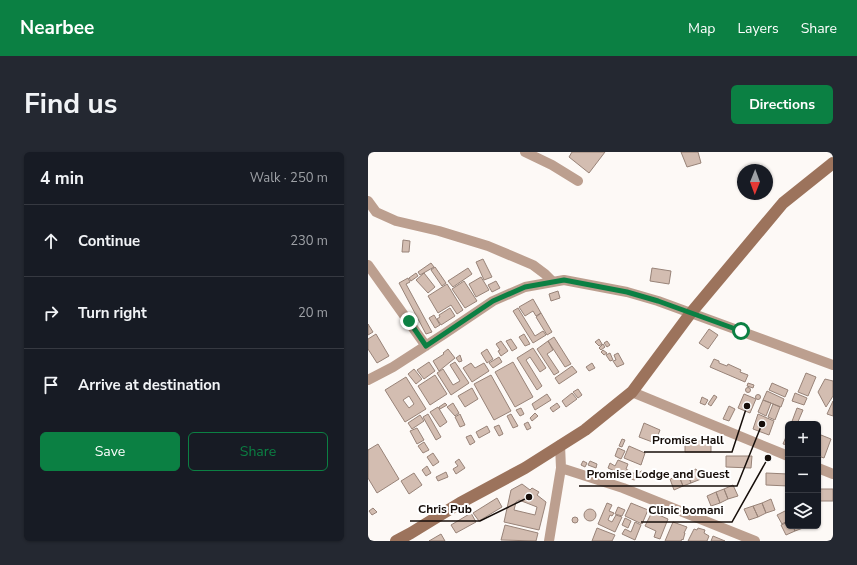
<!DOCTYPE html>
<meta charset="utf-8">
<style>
body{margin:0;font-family:"Nunito Sans",sans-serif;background:#242831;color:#f1f3f6}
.controls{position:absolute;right:12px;bottom:12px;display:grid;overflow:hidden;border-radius:6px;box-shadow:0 1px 3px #0004}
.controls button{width:36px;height:36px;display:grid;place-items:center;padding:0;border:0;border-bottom:1px solid #363941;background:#171b24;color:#f1f3f6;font:20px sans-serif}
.compass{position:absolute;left:369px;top:12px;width:36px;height:36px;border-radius:50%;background:#171b24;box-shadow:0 1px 3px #0004;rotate:181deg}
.stop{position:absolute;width:12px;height:12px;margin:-9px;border:3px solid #0b8043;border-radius:50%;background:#fff}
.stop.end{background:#0b8043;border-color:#fff;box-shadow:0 1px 4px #0008}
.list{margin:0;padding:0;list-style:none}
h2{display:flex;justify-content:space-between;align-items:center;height:52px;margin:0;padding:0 16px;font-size:17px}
h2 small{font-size:13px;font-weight:400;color:#9ea1a6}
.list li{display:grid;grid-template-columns:26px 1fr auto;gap:12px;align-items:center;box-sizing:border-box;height:72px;padding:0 16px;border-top:1px solid #363941}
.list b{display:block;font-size:15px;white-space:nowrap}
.list em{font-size:13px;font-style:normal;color:#9ea1a6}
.actions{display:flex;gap:8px;padding:12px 16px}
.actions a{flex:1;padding:9px 0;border:1px solid #0b8043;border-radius:6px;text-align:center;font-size:14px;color:#0b8043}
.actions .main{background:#0b8043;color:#fff}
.icon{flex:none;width:22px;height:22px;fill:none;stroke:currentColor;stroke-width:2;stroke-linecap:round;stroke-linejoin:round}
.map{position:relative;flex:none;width:465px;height:389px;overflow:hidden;border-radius:6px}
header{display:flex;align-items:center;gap:24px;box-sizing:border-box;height:56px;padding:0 20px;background:#0b8043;color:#fff}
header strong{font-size:19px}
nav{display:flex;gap:22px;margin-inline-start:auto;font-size:14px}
.intro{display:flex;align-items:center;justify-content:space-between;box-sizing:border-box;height:96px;padding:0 24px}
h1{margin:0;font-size:28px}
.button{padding:10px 18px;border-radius:6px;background:#0b8043;color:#fff;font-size:14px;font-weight:700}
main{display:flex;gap:24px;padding:0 24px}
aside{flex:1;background:#171b24;border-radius:6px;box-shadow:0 1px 3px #0004}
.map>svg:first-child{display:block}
</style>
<header>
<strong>Nearbee</strong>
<nav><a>Map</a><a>Layers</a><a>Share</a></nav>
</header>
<div class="intro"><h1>Find us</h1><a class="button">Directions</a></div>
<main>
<aside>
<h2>4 min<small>Walk · 250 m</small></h2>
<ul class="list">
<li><svg class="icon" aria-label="ahead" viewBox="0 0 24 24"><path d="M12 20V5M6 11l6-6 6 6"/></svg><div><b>Continue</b></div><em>230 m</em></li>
<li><svg class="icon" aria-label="right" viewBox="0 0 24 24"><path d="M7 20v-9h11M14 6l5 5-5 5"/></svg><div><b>Turn right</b></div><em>20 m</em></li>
<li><svg class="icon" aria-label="arrive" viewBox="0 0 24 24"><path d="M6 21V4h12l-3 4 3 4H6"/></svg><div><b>Arrive at destination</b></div></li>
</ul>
<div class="actions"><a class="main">Save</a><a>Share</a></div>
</aside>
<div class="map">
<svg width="465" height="389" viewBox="0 0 465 389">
<rect width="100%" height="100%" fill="#fdf9f6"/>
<path fill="#d3bdb1" stroke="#988378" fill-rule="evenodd" d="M204,0H237L221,21L201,5Z
M313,0H330L333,11L319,15Z
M35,88L42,89L41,100H34Z
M115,107L124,125L116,128L108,110Z
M63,111L66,115L52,123L50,120Z
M67,115L78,131L74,134L63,118Z
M100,116L104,122L85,135L80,129Z
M284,116L303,119L301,132L282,129Z
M48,121L50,124L43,129L41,126Z
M56,121L67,135L60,141L48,128Z
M113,125L121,138L108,145L101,132Z
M40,126L42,130L38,132L64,180L58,182L31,131Z
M96,129L109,149L97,156L84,137Z
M128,129L132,136L124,140L120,133Z
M79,132L95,158L89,162L83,153L70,161L60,144Z
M190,139L192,146L183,149L181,142Z
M165,147L173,161L168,164L165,159L157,164L151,155Z
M82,156L87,164L73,173L69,167L72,165L71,163Z
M150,156L167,184L175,179L178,183L165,191L145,159Z
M173,161L184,180L179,183L168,165Z
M66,163L72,173L67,176L61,166Z
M0,172L5,180L0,183Z
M341,177L350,183L340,197L331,191Z
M8,182L21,204L9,211L0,197V187Z
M156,182L162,192L157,194L151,185Z
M186,185L203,212L197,215L180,189Z
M143,187L149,196L144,199L138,189Z
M231,187L234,192L231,194L227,190Z
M133,189L140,199L133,204L130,199L132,198L128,192Z
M180,189L185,198L179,202L191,220L186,223L169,197Z
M239,189L242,193L239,195L236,191Z
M235,192L237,195L233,198L231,196Z
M165,196L178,216L172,220L162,205L158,208L174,234L169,238L149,206Z
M80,197L87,206L71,219L65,209L76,202L75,201Z
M119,197L125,207L119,211L113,201Z
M235,198L239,201L236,203L233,200Z
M242,201L245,208L242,209L238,203Z
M250,201L256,212L249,215L245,209L248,208L246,203Z
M92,203L94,209L91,210L88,206Z
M131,205L134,210L125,216L121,211Z
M346,207L351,209V211L359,214L360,212L373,218L372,220L380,223L377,230L342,215Z
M61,210L67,219L56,227L49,218Z
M87,210L101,231L83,243L69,221L75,217L85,233L92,229L82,213Z
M145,210L165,245L147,255L127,220Z
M103,211L107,216L116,211L121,219L104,230L95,216Z
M224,211L227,216L221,219L218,215Z
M204,214L209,220L191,232L187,226Z
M46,217L54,227L48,232L40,222Z
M438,221L448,225L440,244L430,240Z
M67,223L79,242L62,253L50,234Z
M123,223L143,259L126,268L106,232Z
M38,225L58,257L37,270L17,238ZM41,244L46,252L41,256L35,248Z
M457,227L465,229V244L458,255L450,240Z
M380,231L386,233L385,236L379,234Z
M404,231L420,238L417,245L401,238Z
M377.5 238a2.5 2.5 0 1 1 5 0a2.5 2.5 0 1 1-5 0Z
M104,236L110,247L97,255L90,244Z
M210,237L214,243L210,246L205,240Z
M399,239L416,247L413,255L395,248Z
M204,241L209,247L198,255L194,249Z
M427,241L439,246L436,253L424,249Z
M179,242L183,248L167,258L164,252Z
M376,242L388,247L382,261L370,256Z
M387.5 245a2.5 2.5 0 1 1 5 0a2.5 2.5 0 1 1-5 0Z
M346,243L349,245L343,254L340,252Z
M334,245L340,248L337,253L332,251Z
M395,248L403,251L398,264L390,260Z
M465,249V264L459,262Z
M77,251L79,253L72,257L71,255Z
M85,251L91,261L87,264L79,255Z
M189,251L192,255L185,260L182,256Z
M405,252L412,255L407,268L400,265Z
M361,254L367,257L361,269L355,267Z
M70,255L79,270L72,275L62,260Z
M153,256L156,262L152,264L148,258Z
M429,256L435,258L429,272H423Z
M167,261L170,264L164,269L162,266Z
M60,262L73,285L68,288L55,265Z
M92,262L97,273L92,275L87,265Z
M143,262L150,274L145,276L139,264Z
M390,262L406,269L401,283L385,277Z
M52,263L56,269L44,277L40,271Z
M160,270L163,276L159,278L156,272Z
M276,271L292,278L287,291L271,285Z
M131,273L135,282L131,284L126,275Z
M119,274L122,280L111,286L108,280Z
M49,276L56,288L49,292L42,279Z
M420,280V293L415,292Z
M103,283L107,290L102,293L98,285Z
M453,283L463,287L456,306L450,304V293Z
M254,287L257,288L254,295L251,294Z
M317,289H343V300H317Z
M56,290L61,298L55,301L50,294Z
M10,292L31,327L9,341L0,326V298Z
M261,294L277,301L273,313L256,306Z
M250,296L257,299L253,307L247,304Z
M65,301L71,310L65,314L59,305Z
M358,304H384L383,316L358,315Z
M91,307L97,316L88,322L85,317L90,314L87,310Z
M250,308L260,312L258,317L267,322L274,319L276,324L266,328L240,316L242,311L247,314Z
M215,309L219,311L217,315L213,313Z
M222,309L229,312L228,316L220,313Z
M59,314L63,321L58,324L54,318Z
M328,317L333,327L323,331L319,320Z
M78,320L80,325L70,329L68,325Z
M319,320L323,331L315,334L311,324Z
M46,321L54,333L41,342L33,329Z
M398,321L420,322V334L398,333Z
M311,324L315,334L306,338L302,327Z
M154,332L162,338L164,336L171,340L169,343L178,350L171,378L136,370L143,338ZM151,348L169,355L167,363L146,358L148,350Z
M365,333L370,344L360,347L356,337Z
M356,337L360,347L352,351L348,340Z
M450,337H465V349H450Z
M348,340L352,351L343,354L339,344Z
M129,346L134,355L111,369L105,361Z
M403,347L407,358L398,361L394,351Z
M239,351L244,353L241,359L246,361L244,364L242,363L240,368L244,370L248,363L254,365L247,380L230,372Z
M263,351L280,358L274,372L257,364Z
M394,351L398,361L390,365L385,354Z
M385,354L390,365L381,368L376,357Z
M250,355L257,358L254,364L247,362Z
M5,356L9,360L4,363L1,359Z
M216 363a6 6 0 1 1 12 0a6 6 0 1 1-12 0Z
M419,358L420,365L418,366L419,369L414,372L409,363Z
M284,360L300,367L292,387L286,385L288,379L277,374Z
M103,361L108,370L88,381L83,373Z
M204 368a3 3 0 1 1 6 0a3 3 0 1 1-6 0Z
M257,366L263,369L260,376L254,373Z
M267,370L273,373L267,388L254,382L257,377L263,380Z
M305,370L319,375L316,381H317L315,388L314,387L313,389H297Z
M420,370V374H425L427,379L418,383L413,373Z
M137,373L170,381L168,389L133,388Z
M425,374H434L435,376L427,379Z
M229,376L247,383L244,389H224Z
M330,376L337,378L336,381L341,384L339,389H320L326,377L329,378Z
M73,382L77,389H61Z
M345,384L357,389H343Z"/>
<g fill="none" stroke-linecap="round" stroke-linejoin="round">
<path stroke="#bc9f8f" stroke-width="10" d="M157,0L184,13L210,29
M0,49L8,60L28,69L71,79L120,94L165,113L177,122L185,130
M0,113L58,194
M0,228L25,215L76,182L125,149L157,135L196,128L259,140L290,149L465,213
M264,240L420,304
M193,316L255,336L387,389
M450,316L465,322
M181,389L193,316L192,293"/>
<path stroke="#9c735c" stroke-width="12" d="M28,389L43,381L92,351L157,316L217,278L264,240L322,162L415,51L465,11"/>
</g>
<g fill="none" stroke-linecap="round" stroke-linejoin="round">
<path stroke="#0b8043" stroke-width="5" d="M41,169L58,194L125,149L157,135L196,128L259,140L290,149L373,179"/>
</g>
<path fill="none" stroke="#160e0a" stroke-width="1.5" d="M379 254L364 300H276M394 272L369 334H211M161 345L112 369H42M400 306L364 370H273"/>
<g fill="#160e0a" stroke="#fff" stroke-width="1.5">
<circle cx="379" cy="254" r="4"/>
<circle cx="394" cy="272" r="4"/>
<circle cx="161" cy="345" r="4"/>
<circle cx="400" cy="306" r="4"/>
</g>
<g font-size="12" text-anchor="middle" font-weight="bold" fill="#160e0a" stroke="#fff" stroke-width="4" stroke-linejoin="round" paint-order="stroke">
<text x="320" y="292">Promise Hall</text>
<text x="290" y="326">Promise Lodge and Guest</text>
<text x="77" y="361">Chris Pub</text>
<text x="318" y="362">Clinic bomani</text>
</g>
</svg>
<div class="controls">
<button>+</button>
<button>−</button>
<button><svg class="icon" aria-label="layers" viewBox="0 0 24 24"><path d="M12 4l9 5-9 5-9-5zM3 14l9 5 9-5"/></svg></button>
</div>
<svg class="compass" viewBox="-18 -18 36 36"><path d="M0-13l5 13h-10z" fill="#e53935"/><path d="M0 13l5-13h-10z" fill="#9ea1a6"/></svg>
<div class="stop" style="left:373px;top:179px"></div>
<div class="stop end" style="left:41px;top:169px"></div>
</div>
</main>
